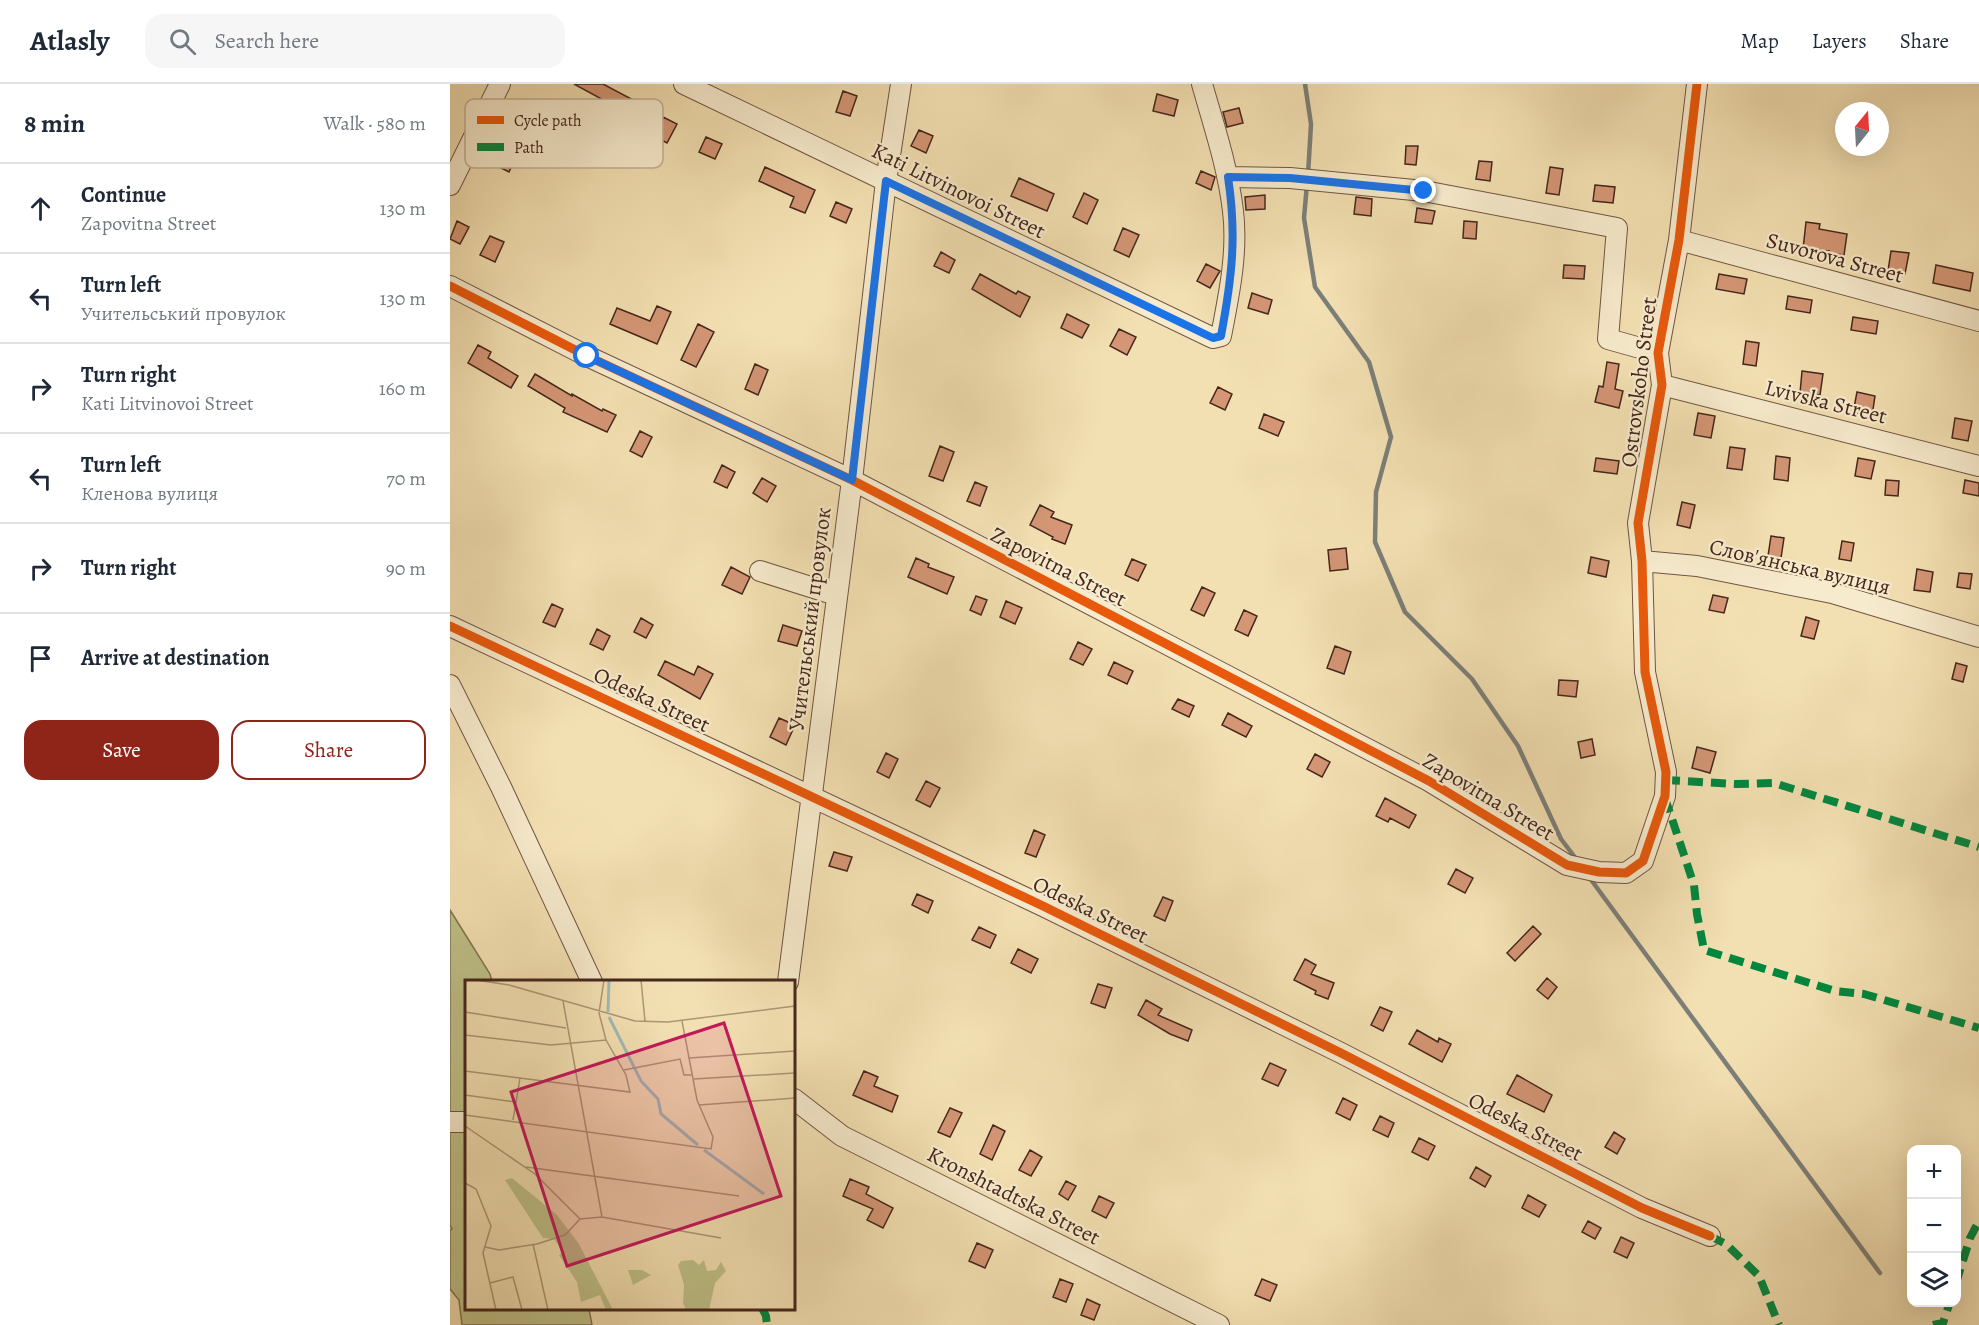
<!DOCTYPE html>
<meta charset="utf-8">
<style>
body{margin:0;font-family:Alegreya,serif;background:#f6f6f7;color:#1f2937}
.controls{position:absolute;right:18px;bottom:18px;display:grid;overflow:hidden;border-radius:12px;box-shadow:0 6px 24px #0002}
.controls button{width:54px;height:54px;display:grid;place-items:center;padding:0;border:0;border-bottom:2px solid #e0e1e3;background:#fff;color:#1f2937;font:30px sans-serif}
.compass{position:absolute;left:1385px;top:18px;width:54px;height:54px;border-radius:50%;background:#fff;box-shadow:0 6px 24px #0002;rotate:18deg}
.stop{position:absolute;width:18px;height:18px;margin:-14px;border:4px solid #1a73e8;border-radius:50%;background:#fff}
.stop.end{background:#1a73e8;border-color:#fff;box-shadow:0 2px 6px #0008}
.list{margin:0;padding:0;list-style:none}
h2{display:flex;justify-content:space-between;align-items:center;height:78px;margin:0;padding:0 24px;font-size:26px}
h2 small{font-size:20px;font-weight:400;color:#747a83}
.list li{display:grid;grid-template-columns:39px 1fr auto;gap:18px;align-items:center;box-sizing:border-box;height:90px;padding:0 24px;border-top:2px solid #e0e1e3}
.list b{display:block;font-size:22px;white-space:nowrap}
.list p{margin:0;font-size:20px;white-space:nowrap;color:#747a83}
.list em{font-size:20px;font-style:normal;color:#747a83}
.actions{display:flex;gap:12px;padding:18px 24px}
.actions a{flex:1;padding:14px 0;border:2px solid #8f2418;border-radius:18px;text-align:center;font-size:21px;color:#8f2418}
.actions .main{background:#8f2418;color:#fff}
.icon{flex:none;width:33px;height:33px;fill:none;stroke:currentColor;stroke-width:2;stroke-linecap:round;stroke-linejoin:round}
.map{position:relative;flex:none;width:1529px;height:1241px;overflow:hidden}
header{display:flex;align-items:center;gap:36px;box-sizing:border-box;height:84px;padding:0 30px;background:#fff;border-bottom:2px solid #e0e1e3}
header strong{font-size:28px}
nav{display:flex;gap:33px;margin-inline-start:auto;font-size:21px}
.search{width:420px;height:54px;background:#f6f6f7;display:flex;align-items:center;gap:15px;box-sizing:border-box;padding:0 21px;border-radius:18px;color:#747a83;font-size:22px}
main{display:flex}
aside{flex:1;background:#fff}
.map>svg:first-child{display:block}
</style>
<header>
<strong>Atlasly</strong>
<div class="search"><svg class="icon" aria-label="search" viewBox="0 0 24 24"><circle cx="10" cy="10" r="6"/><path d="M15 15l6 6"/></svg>Search here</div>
<nav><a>Map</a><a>Layers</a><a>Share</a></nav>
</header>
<main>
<aside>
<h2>8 min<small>Walk · 580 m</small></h2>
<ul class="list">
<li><svg class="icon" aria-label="ahead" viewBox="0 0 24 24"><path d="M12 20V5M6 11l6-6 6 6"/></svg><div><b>Continue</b><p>Zapovitna Street</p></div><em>130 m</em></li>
<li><svg class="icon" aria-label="left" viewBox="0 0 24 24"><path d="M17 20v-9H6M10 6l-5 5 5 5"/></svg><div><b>Turn left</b><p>Учительський провулок</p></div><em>130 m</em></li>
<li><svg class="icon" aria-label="right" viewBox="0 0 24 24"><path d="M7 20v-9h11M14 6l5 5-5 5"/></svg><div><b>Turn right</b><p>Kati Litvinovoi Street</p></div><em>160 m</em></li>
<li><svg class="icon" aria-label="left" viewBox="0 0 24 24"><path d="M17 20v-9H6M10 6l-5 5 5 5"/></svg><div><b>Turn left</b><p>Кленова вулиця</p></div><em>70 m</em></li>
<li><svg class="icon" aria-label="right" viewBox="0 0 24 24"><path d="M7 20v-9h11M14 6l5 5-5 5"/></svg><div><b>Turn right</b></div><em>90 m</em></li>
<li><svg class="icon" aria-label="arrive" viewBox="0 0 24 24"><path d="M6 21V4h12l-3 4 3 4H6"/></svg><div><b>Arrive at destination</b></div></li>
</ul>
<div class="actions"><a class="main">Save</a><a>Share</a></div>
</aside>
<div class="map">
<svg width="1529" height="1241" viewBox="0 0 1529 1241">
<rect width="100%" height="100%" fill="#f3e0b2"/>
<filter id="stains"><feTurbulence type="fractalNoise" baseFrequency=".00333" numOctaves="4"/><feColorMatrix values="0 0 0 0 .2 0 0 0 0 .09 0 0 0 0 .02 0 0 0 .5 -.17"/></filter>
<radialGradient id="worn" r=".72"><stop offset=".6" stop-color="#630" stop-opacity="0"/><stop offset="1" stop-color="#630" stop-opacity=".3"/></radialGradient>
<path fill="#bfc189" stroke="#827452" stroke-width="1.5" d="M0,826L40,890L42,897L16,898V1224L139,1225L142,1241H12L9,1216L0,1205V1146L2,1145L0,1141Z"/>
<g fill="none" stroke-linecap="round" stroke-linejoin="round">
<path stroke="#7c7f79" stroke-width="4.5" d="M855,0L861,40L858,91
M857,100L854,134L865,203L919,278L941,353L926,408L925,458L955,528L1022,595L1068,662L1111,755L1127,776
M1139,793L1430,1189"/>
</g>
<path fill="#d49675" stroke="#45271c" stroke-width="1.5" d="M124,0H153L189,19L180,36L168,29L170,25Z
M393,7L407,12L400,32L386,28Z
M707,10L728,16L724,32L703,27Z
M789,24L793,39L777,43L773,28Z
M213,33L227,40L217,59L204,52Z
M469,46L483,52L476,69L461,62Z
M256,53L272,60L265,75L249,68Z
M40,61L66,73L59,88L33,75Z
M956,62H968L966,81L955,80Z
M1029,77L1042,78L1040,97L1026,95Z
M315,83L365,106L355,129L340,123L344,113L309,97Z
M1100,83L1113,85L1109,111L1096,109Z
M751,87L765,93L761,106L746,99Z
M569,94L604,110L597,127L561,112Z
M1145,101L1165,103L1163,119L1143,117Z
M634,109L648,116L637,140L623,133Z
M815,111V125L796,126L795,113Z
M906,113L922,115L921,132L904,130Z
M386,118L402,125L396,139L380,132Z
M967,124L985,127L982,140L965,138Z
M7,137L19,143L10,160L0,155Z
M1014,137L1027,138L1026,155L1013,154Z
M1356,138L1370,140L1369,145L1397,150L1394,171L1378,169L1379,167L1353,165Z
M673,144L689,151L679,173L664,166Z
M40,152L54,158L45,178L30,171Z
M1441,167L1459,169L1455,190L1438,187Z
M491,168L505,176L499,189L484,182Z
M756,180L770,187L760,204L747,197Z
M1114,181L1135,182L1134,195L1113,194Z
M1486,181L1523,189L1520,207L1483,199Z
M530,190L566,210L568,207L580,213L570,233L522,205Z
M1269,190L1297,195L1294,210L1266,205Z
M802,209L822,216L818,230L798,224Z
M1338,212L1362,216L1360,229L1336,225Z
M207,222L221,228L207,260L160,240L167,224L200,237Z
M617,230L639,241L632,254L611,244Z
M1403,233L1428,237L1426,250L1401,246Z
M248,240L264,248L246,283L231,276Z
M669,245L686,253L677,271L660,262Z
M1296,257L1309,259L1306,282L1293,280Z
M28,261L41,268L38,274L68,292L61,304L18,279Z
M1157,278L1169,280L1165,305L1173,307L1169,324L1145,318L1149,302L1153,303Z
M305,280L318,286L308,311L295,305Z
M1352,287L1373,290L1370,311L1350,309Z
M85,290L122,312V310L152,327L153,325L166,331L157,348L113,328L115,324L78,302Z
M768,303L782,310L775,326L760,319Z
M1407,308L1425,312L1422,332L1403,329Z
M1248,329L1265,332L1261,354L1244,351Z
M814,330L834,338L828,352L809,344Z
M1505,334L1522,337L1518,357L1502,354Z
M190,347L202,353L192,373L180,367Z
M490,362L504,368L493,397L479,392Z
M1280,363L1295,365L1292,386L1277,384Z
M1326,372L1340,374L1338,397L1324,395Z
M1146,374L1169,377L1167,390L1144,387Z
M1408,374L1425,377L1421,395L1405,392Z
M272,381L285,388L277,404L264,398Z
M312,394L326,402L317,418L303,409Z
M1436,396L1449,397L1448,412L1435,411Z
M1515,396L1529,399V412L1513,409Z
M525,398L537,403L530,422L517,417Z
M1232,418L1245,421L1240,444L1227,441Z
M590,421L604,428L601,433L622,441L615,460L602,455L603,453L580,441Z
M1321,452L1334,454L1331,474L1318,472Z
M1392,457L1404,459L1401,477L1389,475Z
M896,464L898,485L880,487L878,466Z
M1141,473L1159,477L1156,493L1138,489Z
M466,474L479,480L478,483L504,493L497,510L458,493Z
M682,475L696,481L688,497L675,491Z
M281,483L300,493L292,510L272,501Z
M1467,485L1483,488L1480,508L1464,506Z
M1509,489L1522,490L1520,505L1507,503Z
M752,503L765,509L754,532L741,526Z
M1263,511L1278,514L1274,529L1259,526Z
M526,512L537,516L531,531L520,526Z
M556,517L572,524L565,540L550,533Z
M102,520L113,525L105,543L93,538Z
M794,526L807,532L798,552L785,546Z
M1356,533L1369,537L1364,555L1351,552Z
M191,534L203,541L196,554L184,548Z
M333,541L352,547L347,562L328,557Z
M147,545L160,552L153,566L140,560Z
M628,558L642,565L633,581L620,575Z
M885,562L901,568L894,590L877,584Z
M215,577L244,591L248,582L263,590L250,615L208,591Z
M664,578L683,587L677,600L658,591Z
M1506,579L1517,582L1513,598L1502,595Z
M1109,596L1128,597L1126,613L1108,611Z
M728,615L744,622L739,633L722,625Z
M778,629L802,642L796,653L772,641Z
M329,634L345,641L336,661L320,653Z
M1142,655L1145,671L1131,674L1128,658Z
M1247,663L1266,668L1260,689L1242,684Z
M436,669L448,675L439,694L427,688Z
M865,670L880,678L872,693L857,685Z
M476,697L490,704L480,723L466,716Z
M935,714L966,731L959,744L940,734L938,738L926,732Z
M584,746L595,751L586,773L575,769Z
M384,768L402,773L397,787L379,782Z
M1006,785L1023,794L1015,809L998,800Z
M467,810L483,817L478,829L462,821Z
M713,813L723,817L715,837L704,832Z
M1083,842L1091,850L1065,877L1057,869Z
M529,843L546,851L540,864L522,856Z
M568,865L588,875L581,889L561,879Z
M855,875L866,881L861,890L884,899L878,915L865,910L866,907L844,896Z
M1097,894L1107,903L1098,915L1087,906Z
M648,900L662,904L655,924L641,919Z
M696,916L712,925L708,931L742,946L738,957L720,950L688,931Z
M930,923L942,928L933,947L921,941Z
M967,946L988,958L989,954L1001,960L992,978L959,960Z
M820,979L836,986L828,1002L812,995Z
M414,987L428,993L424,1002L448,1012L442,1028L403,1011Z
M1067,991L1102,1011L1094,1028L1057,1010Z
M893,1014L907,1021L900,1036L886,1029Z
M500,1024L512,1029L500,1053L488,1048Z
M930,1032L944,1039L938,1053L923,1046Z
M543,1041L555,1047L542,1076L530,1070Z
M1164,1048L1175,1055L1167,1070L1155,1063Z
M969,1054L985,1062L978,1076L962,1068Z
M580,1066L592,1073L581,1092L569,1086Z
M1026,1083L1041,1092L1035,1103L1020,1094Z
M400,1095L419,1103L416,1110L443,1124L433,1144L417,1136L423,1125L393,1112Z
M616,1097L626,1102L618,1116L609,1110Z
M1078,1111L1096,1121L1089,1133L1072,1124Z
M649,1112L664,1119L656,1134L642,1127Z
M1138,1137L1151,1144L1145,1155L1132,1148Z
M1171,1153L1184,1159L1177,1174L1164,1168Z
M527,1159L543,1166L535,1184L519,1177Z
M610,1195L623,1200L616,1218L603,1213Z
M812,1195L827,1201L820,1217L805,1211Z
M637,1215L650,1221L644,1236L631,1231Z"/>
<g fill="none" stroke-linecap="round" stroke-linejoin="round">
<defs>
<path id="minor" d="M234,0L763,254L771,252C779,211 788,168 783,127C778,84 764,42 752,0
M778,93L840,94L974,107L1167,144L1158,255L1208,269
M0,101L50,0
M1229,156L1529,237
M0,202L137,272L402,396L979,697L1117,781L1149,788L1176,789L1193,777L1215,712L1216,688L1195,588L1192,477L1188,439L1212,301L1208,269L1229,156L1247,0
M1212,301L1529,382
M1192,477L1247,482L1382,509L1529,553
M310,487L386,511
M0,542L593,822L891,969L1192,1124L1260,1152
M0,601L51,703L142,898
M338,898L402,396L436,97L451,0
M344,1015L392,1052L769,1241
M0,1038H16"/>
</defs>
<use href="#minor" stroke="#705542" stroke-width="22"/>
<use href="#minor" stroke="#f7ebcd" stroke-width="20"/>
<path stroke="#00873e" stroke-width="8" stroke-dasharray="15 8" stroke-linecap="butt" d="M1215,696L1286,700L1324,699L1529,763
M1215,714L1244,801L1247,830L1254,866L1385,907L1414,910L1529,944
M1260,1152L1276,1160L1309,1192L1329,1241
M1506,1199L1520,1154L1529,1137
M312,1224L316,1232L317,1241
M1483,1241L1493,1239L1500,1218"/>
<defs>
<path id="cycleway" d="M0,202L137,272L402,396L979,697L1117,781L1149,788L1176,789L1193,777L1215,712L1216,688L1195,588L1192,477L1188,439L1212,301L1208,269L1229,156L1247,0
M0,542L593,822L891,969L1192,1124L1260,1152"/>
</defs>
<use href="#cycleway" stroke="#f7ebcd" stroke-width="13"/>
<use href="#cycleway" stroke="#e8590c" stroke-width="9"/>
</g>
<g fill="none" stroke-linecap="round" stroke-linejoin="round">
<path stroke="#1a73e8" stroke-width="8" d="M137,272L402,396L436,97L763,254L771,252C782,193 787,152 778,93L840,94L974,107"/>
</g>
<g text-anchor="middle" stroke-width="4.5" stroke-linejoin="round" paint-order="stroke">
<g font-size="22" fill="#45271c" stroke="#f7ebcd">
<text transform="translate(509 106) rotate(26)" y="8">Kati Litvinovoi Street</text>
<text transform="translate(1385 173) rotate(15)" y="8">Suvorova Street</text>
<text transform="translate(1188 298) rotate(-83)" y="8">Ostrovskoho Street</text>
<text transform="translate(1376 317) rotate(14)" y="8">Lvivska Street</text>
<text transform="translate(609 482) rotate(27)" y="8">Zapovitna Street</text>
<text transform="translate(1350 482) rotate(13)" y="8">Слов'янська вулиця</text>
<text transform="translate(359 535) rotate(-83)" y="8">Учительський провулок</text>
<text transform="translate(202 615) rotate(25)" y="8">Odeska Street</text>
<text transform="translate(1039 712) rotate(31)" y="8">Zapovitna Street</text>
<text transform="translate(641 825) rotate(26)" y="8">Odeska Street</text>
<text transform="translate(1076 1042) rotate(27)" y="8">Odeska Street</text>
<text transform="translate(564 1111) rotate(27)" y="8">Kronshtadtska Street</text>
</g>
</g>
<g transform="translate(15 896)">
<rect width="330" height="330" fill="#f3e0b2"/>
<path d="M47,198L92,235L114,264L148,330H141L135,315L116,322L112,302L94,275L98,272L89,259L78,258L40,200ZM228,280L234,285L239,280L242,291L251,290L256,282L261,291L250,303L244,330H221L218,323L219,305L213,285L216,281ZM163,290H177L186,295L168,305Z" fill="#bfc189"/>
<path fill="none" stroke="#a0bab7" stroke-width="3" d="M143,32L144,0M144,37L176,101L193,119L196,134L233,165M239,170L299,214"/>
<path fill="none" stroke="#ad9676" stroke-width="1.5" d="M11,0L44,5L170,41L203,42L330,26M139,0L134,33L141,60M176,0L180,41M98,21L137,237M0,32L101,48M0,55L86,65L141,60L161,95L165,112L0,91M224,78L330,71M159,90L215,79L219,95H227M229,99L330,93M0,115L51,122M234,125L330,118M0,135L246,169L248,157L232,120L217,41M48,140L55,98M0,146L70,194L115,239L137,237L256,258M61,187L274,216M0,203L11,209L26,246L18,273L31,330M68,264L83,330M20,267L34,270L72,264L100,255L115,239M25,303L48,297L57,330"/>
<path fill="#c2185b" fill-opacity="0.15" stroke="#c2185b" stroke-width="3" d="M259,43L316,216L102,286L46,112Z"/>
<rect width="330" height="330" fill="none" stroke="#45271c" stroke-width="3"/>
</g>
<rect x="15" y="15" width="198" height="69" rx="9" fill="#f7ebcd" stroke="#c2b098" stroke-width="1.5"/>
<rect x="27" y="32" width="27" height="8" fill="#e8590c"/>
<rect x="27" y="59" width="27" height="8" fill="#00873e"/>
<g font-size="16" fill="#45271c">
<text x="64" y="42">Cycle path</text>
<text x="64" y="69">Path</text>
</g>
<rect width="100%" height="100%" filter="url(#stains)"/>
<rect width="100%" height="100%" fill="url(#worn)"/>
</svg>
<div class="controls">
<button>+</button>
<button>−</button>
<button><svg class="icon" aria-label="layers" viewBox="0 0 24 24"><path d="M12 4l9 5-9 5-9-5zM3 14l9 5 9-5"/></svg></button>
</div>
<svg class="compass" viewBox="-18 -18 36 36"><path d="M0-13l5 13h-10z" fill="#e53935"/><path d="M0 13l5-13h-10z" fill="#747a83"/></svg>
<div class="stop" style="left:137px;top:272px"></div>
<div class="stop end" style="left:974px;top:107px"></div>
</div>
</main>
